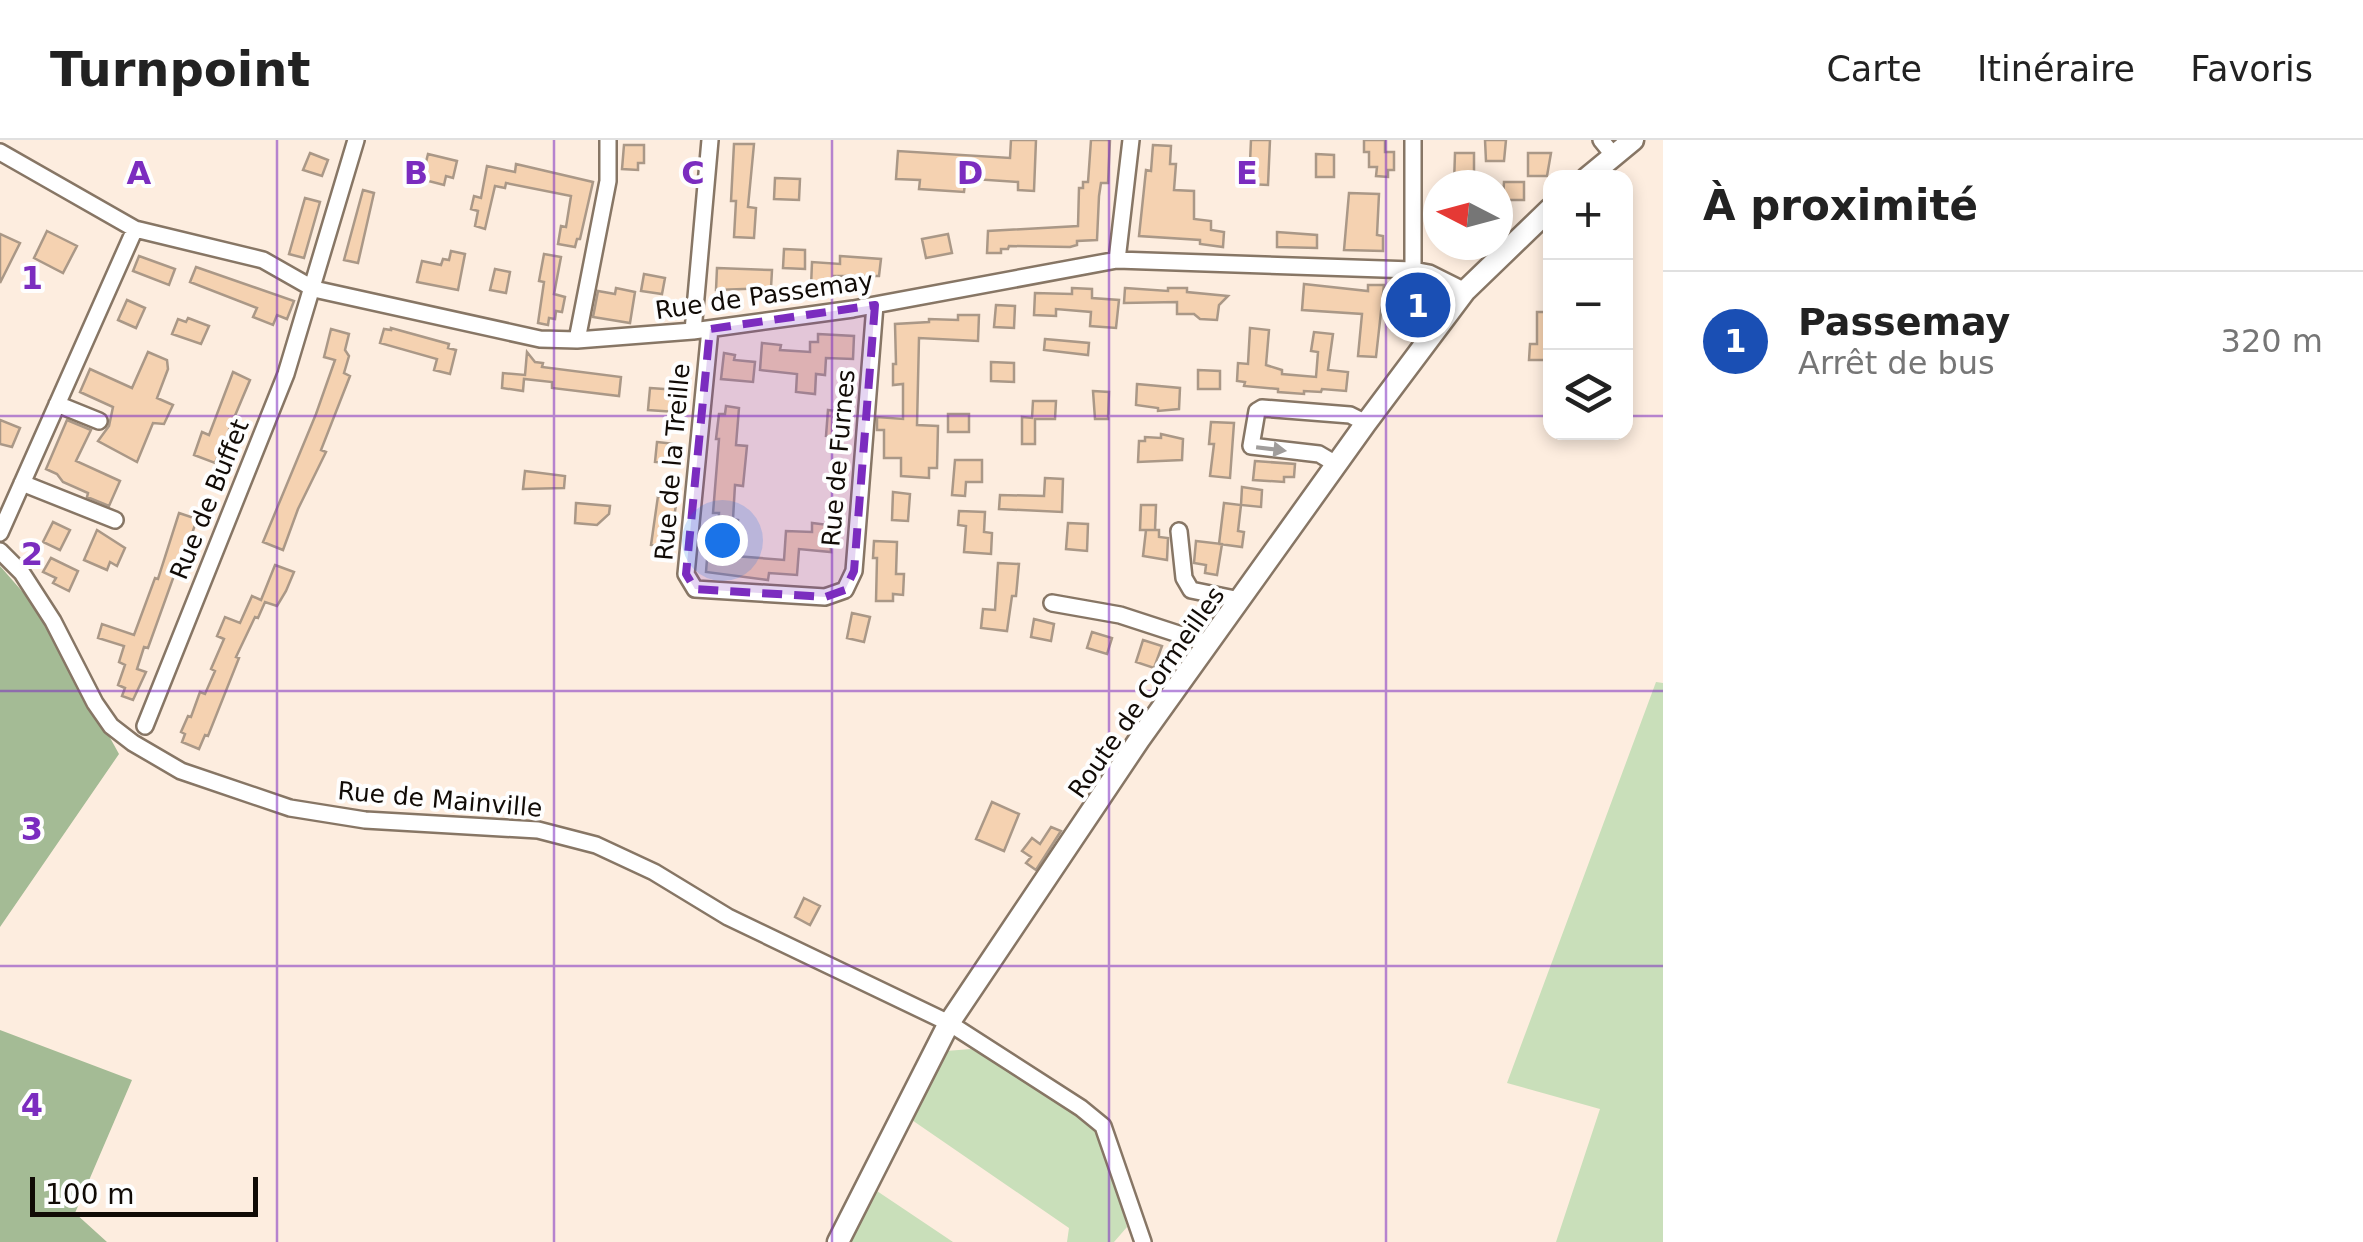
<!DOCTYPE html>
<html lang="fr">
<meta charset="utf-8">
<style>
body{margin:0;font-family:"DejaVu Sans",sans-serif;background:#f6f6f6;color:#222}
.controls{position:absolute;right:30px;top:30px;display:grid;overflow:hidden;border-radius:20px;box-shadow:0 5px 15px #0003}
.controls button{width:90px;height:90px;display:grid;place-items:center;padding:0;border:0;border-bottom:2px solid #e0e0e0;background:#fff;color:#222;font:50px sans-serif}
.compass{position:absolute;left:1423px;top:30px;width:90px;height:90px;border-radius:50%;background:#fff;box-shadow:0 5px 15px #0003;rotate:276deg}
.scale{position:absolute;left:30px;bottom:25px;width:228px;box-sizing:border-box;padding-left:10px;border:5px solid #110b06;border-top:0;font-size:28px;line-height:35px;white-space:nowrap;color:#110b06;-webkit-text-stroke:8px #fefefe;paint-order:stroke}
.you{position:absolute;left:722px;top:400px;width:35px;height:35px;margin:-25px;border:8px solid #fff;border-radius:50%;background:#1a73e8;box-shadow:0 0 0 15px #1a73e833}
.badge{display:grid;place-items:center;width:65px;height:65px;border-radius:50%;background:#db2777;color:#fff;font-size:32px;font-weight:700}
.pin{position:absolute;translate:-50% -50%;border:5px solid #fff;box-shadow:0 2px 10px #0006}
.list{margin:0;padding:0;list-style:none}
h2{display:flex;justify-content:space-between;align-items:center;height:130px;margin:0;padding:0 40px;font-size:42px}
h2 small{font-size:32px;font-weight:400;color:#767676}
.list li{display:grid;grid-template-columns:65px 1fr auto;gap:30px;align-items:center;box-sizing:border-box;height:140px;padding:0 40px;border-top:2px solid #e0e0e0}
.list b{display:block;font-size:38px;white-space:nowrap}
.list p{margin:0;font-size:32px;white-space:nowrap;color:#767676}
.list em{font-size:32px;font-style:normal;color:#767676}
.icon{flex:none;width:55px;height:55px;fill:none;stroke:currentColor;stroke-width:2;stroke-linecap:round;stroke-linejoin:round}
.map{position:relative;flex:none;width:1663px;height:1102px;overflow:hidden}
header{display:flex;align-items:center;gap:60px;box-sizing:border-box;height:140px;padding:0 50px;background:#fff;border-bottom:2px solid #e0e0e0}
header strong{font-size:48px}
nav{display:flex;gap:55px;margin-inline-start:auto;font-size:35px}
main{display:flex}
aside{flex:1;background:#fff}
.map>svg:first-child{display:block}
</style>
<header>
<strong>Turnpoint</strong>
<nav><a>Carte</a><a>Itinéraire</a><a>Favoris</a></nav>
</header>
<main>
<div class="map">
<svg width="1663" height="1102" viewBox="0 0 1663 1102">
<rect width="100%" height="100%" fill="#fdeddf"/>
<path fill="#c9dfba" d="M1656,542L1663,543V1102H1556L1600,969L1507,943Z
M971,909L1092,980L1099,989L1127,1087L1114,1102H1067L1069,1088L909,978L946,911Z
M871,1047L953,1102H845Z"/>
<path fill="#a4bb95" d="M0,426L41,473L119,614L0,787Z
M0,890L132,940L75,1073L107,1102H0Z"/>
<path fill="#f5d2b1" stroke="#aa9887" stroke-width="2.5" d="M1011,0H1036L1034,51L1018,50V42L974,39V43H965L964,52L919,49L920,40L896,39L898,11L1010,18Z
M1091,0H1110L1108,43H1101L1099,56L1097,100L1077,101V105L1070,107L1009,106L1008,109H1001V113H987L988,91L1078,86L1079,48H1083V42H1088Z
M1251,0H1270L1268,45L1249,44Z
M1364,0H1385V12H1394V30H1388V37L1376,36L1377,27H1369V12H1364Z
M1485,0H1506L1504,21H1486Z
M734,4H754L748,67L756,68L754,98L734,97L736,61H731Z
M624,5H644V23H638V30L622,29Z
M1153,5L1171,6L1170,24H1176L1174,50L1194,51V79L1211,81V90L1224,92L1223,107L1200,104V100L1139,96L1146,30L1151,31Z
M310,13L328,20L322,36L303,30Z
M1455,13H1474V44H1454Z
M1528,13H1551L1547,36H1528Z
M428,14L457,21L453,38L446,36L444,45L417,38L420,21L426,22Z
M1316,14L1334,15V37H1316Z
M516,24L593,42L580,99H577L575,107L558,104L561,86L566,87L571,56L506,43L505,48L495,46L485,89L475,86L478,71L471,69L474,56L481,58L487,26L515,32Z
M775,38L800,39L799,60L774,59Z
M1504,42H1524V60H1503Z
M363,50L374,53L358,123L344,120Z
M1349,53L1379,54L1377,95L1383,96V111L1344,110Z
M305,58L320,62L304,118L289,114Z
M47,91L77,106L63,133L34,118Z
M1277,92L1317,95V108L1277,107Z
M0,94L20,103L0,143Z
M948,94L952,113L926,118L922,99Z
M784,109L805,110V129L783,128Z
M451,111L465,114L458,150L417,142L422,121L441,125L443,119L449,120Z
M544,114L561,117L554,154L565,157L562,172L556,171L555,179L549,178L548,185L538,183L544,142L539,141Z
M139,116L175,129L169,145L133,131Z
M840,116L881,119L879,136H834L833,148L811,147L812,122L840,124Z
M196,127L294,161L287,179L277,175L273,185L253,177L257,168L190,142Z
M717,128L772,130L771,148L716,150Z
M495,129L510,132L506,153L490,150Z
M644,134L665,138L662,154L641,151Z
M1304,144L1368,151V145H1384L1376,217L1358,216L1362,174L1302,170Z
M616,148L635,152L630,183L593,177L598,151L615,154Z
M1072,148L1092,149V158L1119,160L1116,188L1090,186L1091,172L1056,169V176L1034,175L1035,153L1072,154Z
M1125,148L1168,151V148H1187V152L1228,156L1219,165L1217,180L1200,179L1194,174H1177V162L1124,163Z
M127,160L145,168L136,188L118,180Z
M996,165L1015,166L1014,188L994,187Z
M1537,172H1550V220H1529L1530,204H1537Z
M958,175H979L978,201L919,198L917,285L938,286L937,328H929V338L901,336V318H884V290H877V277L903,279V244L893,245V224H896L895,184L929,182V179L958,180Z
M188,178L209,186L201,204L172,194L178,179L186,182Z
M391,188L449,204L448,208L456,210L450,234L434,230L437,219L380,203L384,189L391,190Z
M1250,188L1269,190L1266,225L1282,230V234L1316,237L1318,212L1311,211L1314,192L1333,194L1328,230L1348,232L1346,251L1322,249L1321,252L1304,251V254L1278,252V249L1244,246L1245,242L1237,241L1238,223L1248,224Z
M331,189L349,194L345,210L349,216L344,233L350,236L321,310L326,312L298,369L283,410L263,402L316,274L335,220L324,217Z
M818,194L854,196L853,219L826,218L825,235L816,234L815,254L796,252L797,234L760,230L762,203L781,205L780,210L810,212V202H818Z
M1045,199L1089,203L1088,215L1044,210Z
M148,212L167,220L168,229L157,258L173,265L164,284L153,283L137,322L98,301L109,286L113,267L80,252L90,229L132,248Z
M527,212L535,222L543,223L542,227L621,237L619,256L552,248V242L524,239L523,251L502,248L503,233L525,235Z
M724,213L735,215L734,220L755,222L753,242L721,239Z
M991,222L1014,223V242L991,241Z
M1198,230L1220,231V249H1198Z
M233,232L250,240L215,323L194,315L202,292L209,295Z
M1137,244L1180,248L1179,269L1158,271V268L1136,265Z
M650,248L678,250L676,272L648,270Z
M1093,251L1109,252L1108,279H1095Z
M1033,261H1056L1055,279H1035V304H1022V277L1032,278Z
M726,266L739,268L736,305L747,306L743,346L735,345L733,379L738,380L735,416L784,420L786,391L812,392V383L829,385L831,412L799,409L797,435L769,433L768,440L706,432L708,407L716,408L719,373H713L719,299H716L719,274H725Z
M828,270L847,272L846,298L826,296Z
M948,274H969V292H948Z
M0,280L20,288L12,307L0,304Z
M67,280L91,290L76,321L120,341L109,366L87,357L88,353L63,342L57,334L46,329Z
M1211,282L1234,283L1230,338L1210,336L1214,304H1209Z
M1161,294L1183,299L1182,320L1138,322L1139,301H1145V297L1161,298Z
M657,302L676,304L674,324L655,322Z
M955,320H982V342H966L965,356L952,355Z
M1255,321L1295,324L1294,337H1284V342L1253,340Z
M525,331L565,336L564,348L523,349Z
M1045,338L1063,339L1062,372L999,369L1000,355L1044,356Z
M1242,347L1262,350L1261,367L1241,365Z
M893,352L910,354L908,381L892,380Z
M658,356L677,357L670,407L651,405Z
M576,363L610,366L609,374L597,385L575,383Z
M1224,363L1241,365L1238,391L1244,392L1242,407L1219,404Z
M1141,365H1156L1155,390H1140Z
M959,371L985,372L984,392L992,393L991,414L964,412L966,386L958,385Z
M179,373L197,379L179,432L176,430L148,508L144,507L137,529L146,532L133,560L122,556L125,548L118,545L125,525L119,522L124,506L98,498L102,484L134,495L155,438L158,439Z
M53,382L70,390L60,410L43,402Z
M1068,383L1088,384L1087,411L1066,409Z
M97,390L125,408L117,426L110,422L107,430L84,420Z
M1146,390H1159V397L1168,398L1167,420L1143,416Z
M874,401L897,402L896,434H904L903,455L893,454V461H876L877,418H873Z
M1196,401L1222,404L1217,435L1205,433L1206,425L1194,423Z
M51,418L78,431L69,451L53,443L56,438L43,432Z
M998,423L1019,424L1016,456H1012L1007,491L981,488L983,469L995,470Z
M275,425L294,432L286,451L277,466L265,462L258,478L255,477L236,517L239,518L208,596L205,595L199,609L182,602L185,594L181,592L188,576L191,577L200,552L205,554L215,531L211,529L224,499L217,496L225,477L240,483L252,456L261,460Z
M852,473L870,477L864,502L847,498Z
M1034,479L1054,484L1051,501L1031,497Z
M1092,492L1112,498L1107,514L1087,508Z
M1143,500L1162,506L1154,528L1136,522Z
M992,662L1019,674L1004,711L976,699Z
M1051,687L1061,691L1036,730L1026,723L1031,717L1022,711L1032,698L1040,704Z
M804,758L820,766L810,785L795,777Z"/>
<g fill="none" stroke-linecap="round" stroke-linejoin="round">
<defs>
<path id="street" d="M1413,0V130L1420,145L1445,178
M1601,0L1614,16
M0,12L135,89L263,120L314,149L540,199L577,200L693,191L853,169L1117,120L1413,130L1429,133L1465,151
M1117,120L1131,0
M710,189L686,434L695,449L825,457L845,450L854,431L875,165
M693,191L710,0
M577,200L608,41V0
M57,264L99,281
M1336,324L1319,314L1251,306L1257,271L1262,268L1350,275L1366,283
M22,343L115,380
M1179,391L1184,438L1191,450L1240,460
M0,393L135,89
M0,411L22,433L53,481L95,563L111,586L133,603L181,631L290,668L365,680L538,690L596,705L654,732L728,777L949,883L1081,968L1103,986L1143,1102
M1052,463L1120,475L1209,504
M145,586L286,234L356,0"/>
<path id="secondary" d="M1587,38L1633,0
M838,1102L949,883L1139,600L1366,283L1465,151L1550,69"/>
</defs>
<use href="#street" stroke="#877665" stroke-width="20"/>
<use href="#secondary" stroke="#877665" stroke-width="25"/>
<use href="#street" stroke="#fff" stroke-width="15"/>
<use href="#secondary" stroke="#fff" stroke-width="20"/>
</g>
<defs><path id="oneway-solid" d="M-6-.8H1V-3.2L6.5 0L1 3.2V.8H-6Z" transform="scale(2.5)"/></defs>
<use fill="#a09d9b" href="#oneway-solid" transform="translate(1271 309) rotate(7)"/>
<path fill="#7b2cbf" fill-opacity="0.2" stroke="#7b2cbf" stroke-width="8" stroke-dasharray="20 12" stroke-linejoin="round" d="M875,165L854,431L845,450L825,457L695,449L686,434L710,189Z"/>
<path fill="none" stroke="#7b2cbf" stroke-width="2.5" stroke-opacity="0.55" d="M277,0V1102M554,0V1102M832,0V1102M1109,0V1102M1386,0V1102M0,276H1550M1626,276H1663M0,551H1663M0,826H1663"/>
<g text-anchor="middle" stroke-width="8" stroke-linejoin="round" paint-order="stroke">
<g font-size="25" fill="#110b06" stroke="#fefefe">
<text transform="translate(764 155) rotate(-8)" y="9">Rue de Passemay</text>
<text transform="translate(838 318) rotate(-85)" y="9">Rue de Furnes</text>
<text transform="translate(672 322) rotate(-85)" y="9">Rue de la Treille</text>
<text transform="translate(209 359) rotate(-68)" y="9">Rue de Buffet</text>
<text transform="translate(1146 552) rotate(-55)" y="9">Route de Cormeilles</text>
<text transform="translate(440 659) rotate(5)" y="9">Rue de Mainville</text>
</g>
</g>
<g font-size="32" text-anchor="middle" font-weight="bold" fill="#7b2cbf" stroke="#fefefe" stroke-width="8" stroke-linejoin="round" paint-order="stroke">
<text x="139" y="44">A</text>
<text x="416" y="44">B</text>
<text x="693" y="44">C</text>
<text x="970" y="44">D</text>
<text x="1247" y="44">E</text>
<text x="32" y="149">1</text>
<text x="32" y="425">2</text>
<text x="32" y="700">3</text>
<text x="32" y="976">4</text>
</g>
</svg>
<div class="controls">
<button>+</button>
<button>−</button>
<button><svg class="icon" aria-label="layers" viewBox="0 0 24 24"><path d="M12 4l9 5-9 5-9-5zM3 14l9 5 9-5"/></svg></button>
</div>
<svg class="compass" viewBox="-18 -18 36 36"><path d="M0-13l5 13h-10z" fill="#e53935"/><path d="M0 13l5-13h-10z" fill="#767676"/></svg>
<div class="scale">100 m</div>
<div class="you"></div>
<div class="pin badge" style="left:1418px;top:165px;background:#1a4fb4">1</div>
</div>
<aside>
<h2>À proximité<small></small></h2>
<ul class="list">
<li><span class="badge" style="background:#1a4fb4">1</span><div><b>Passemay</b><p>Arrêt de bus</p></div><em>320 m</em></li>
</ul>
</aside>
</main>
